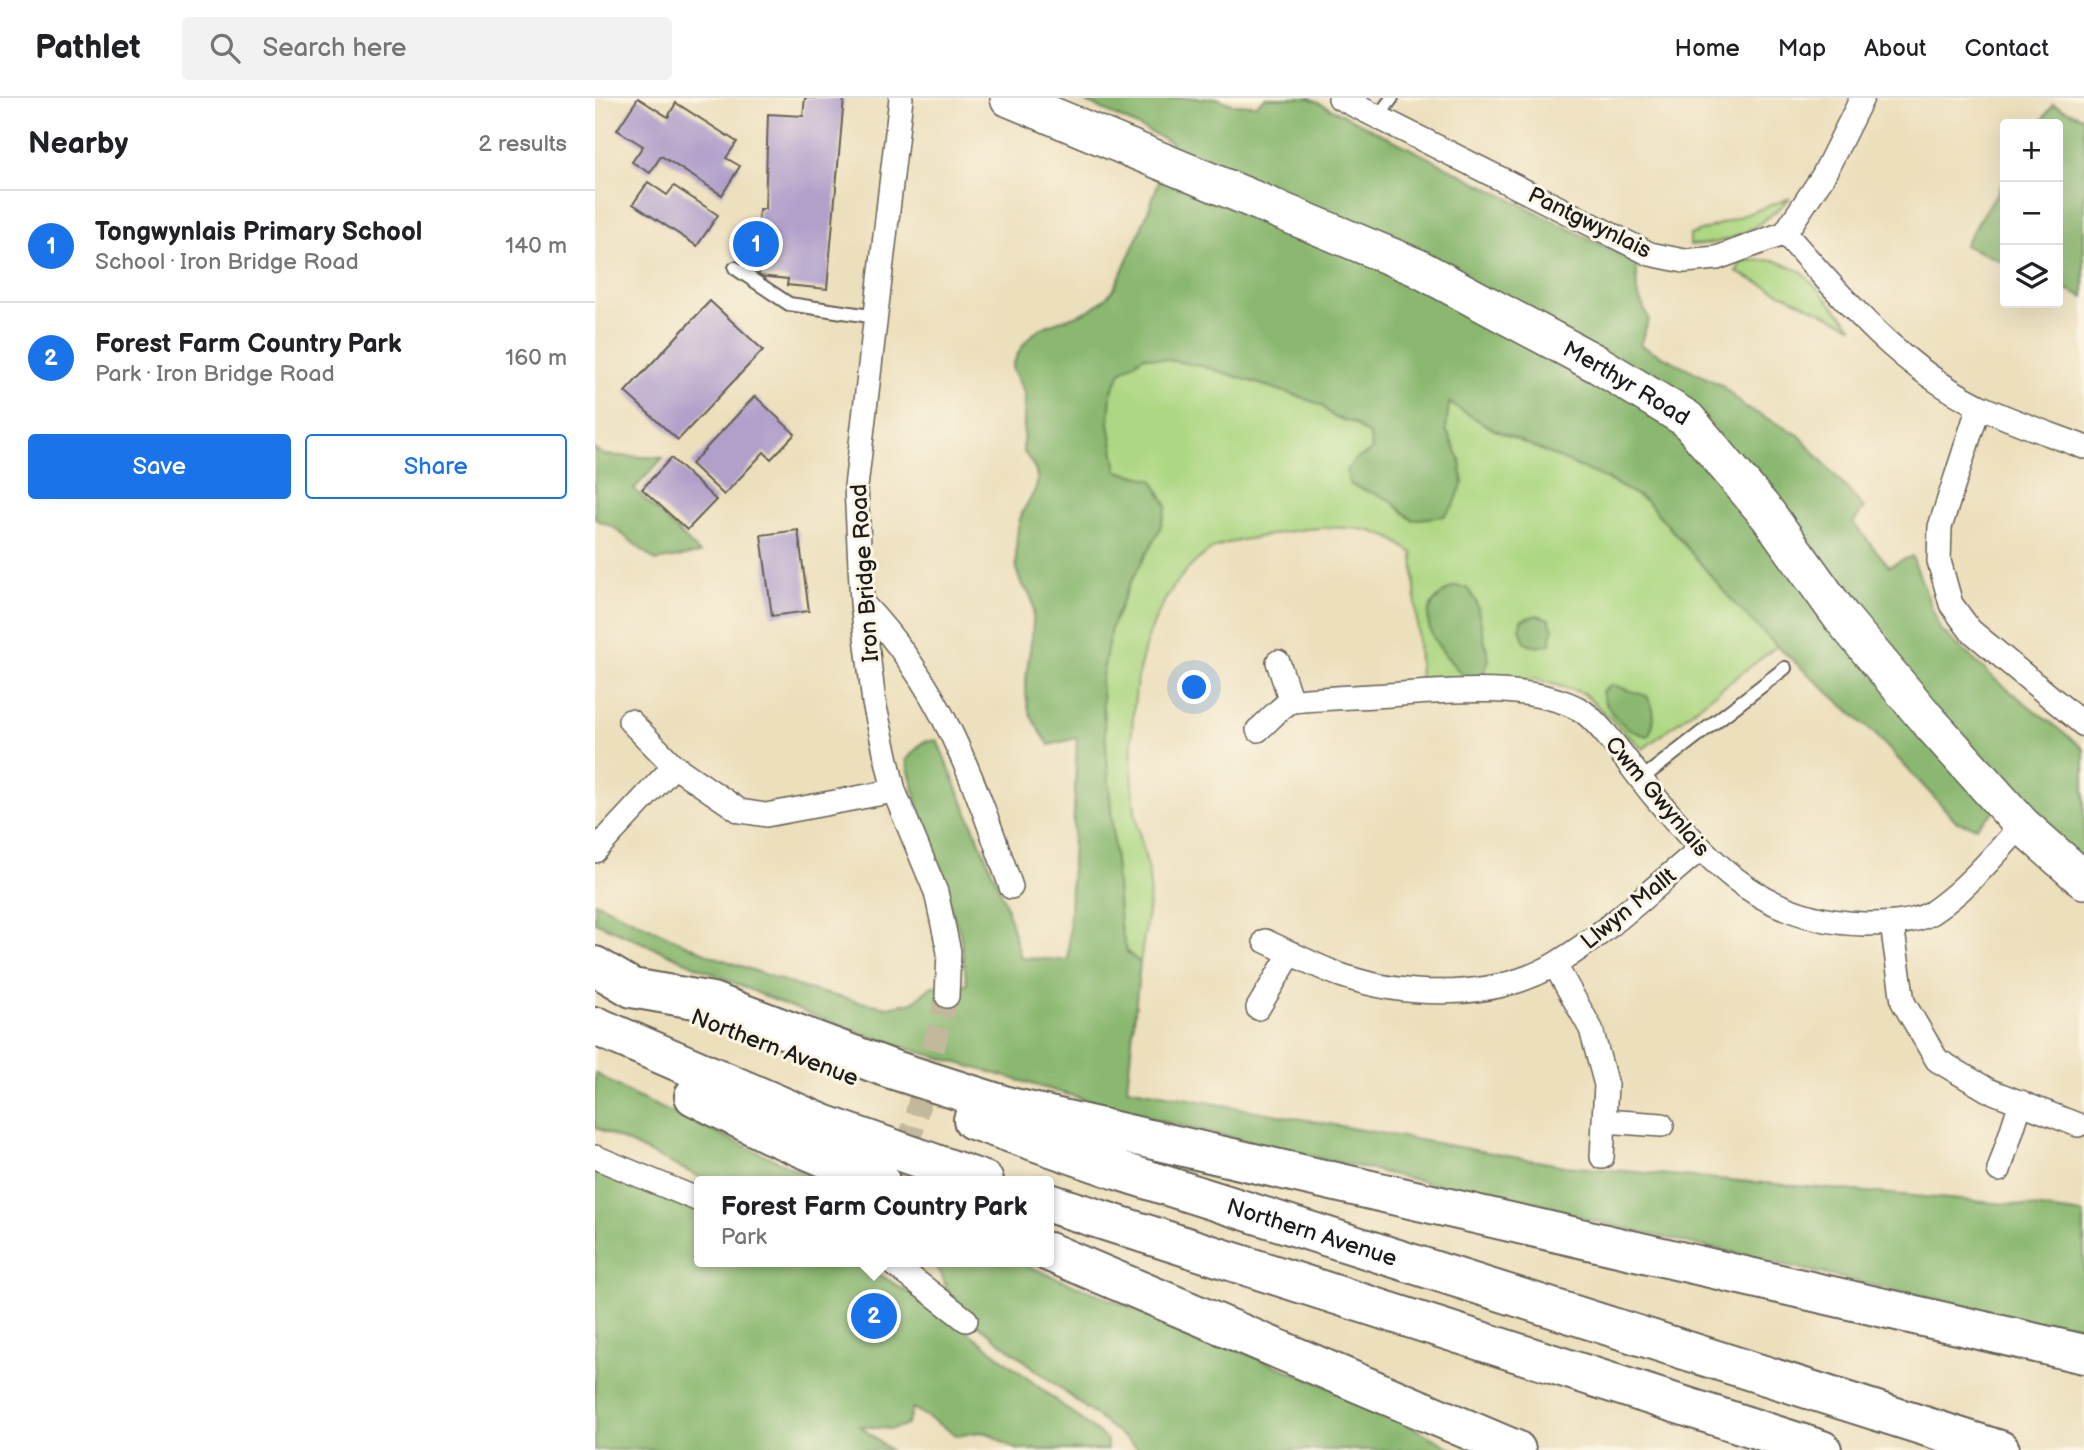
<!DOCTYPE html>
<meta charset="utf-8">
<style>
body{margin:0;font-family:"Balsamiq Sans",sans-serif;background:#f2f2f2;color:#202124}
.controls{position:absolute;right:21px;top:21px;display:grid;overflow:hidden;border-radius:7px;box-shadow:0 7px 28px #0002}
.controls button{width:63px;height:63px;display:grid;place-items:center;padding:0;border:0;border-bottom:2px solid #e0e0e0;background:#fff;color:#202124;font:35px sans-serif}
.you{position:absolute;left:600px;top:590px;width:24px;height:24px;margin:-18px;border:5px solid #fff;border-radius:50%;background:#1a73e8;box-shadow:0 0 0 10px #1a73e833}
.badge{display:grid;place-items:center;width:46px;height:46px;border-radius:50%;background:#1a73e8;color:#fff;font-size:23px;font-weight:700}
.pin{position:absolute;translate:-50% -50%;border:4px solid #fff;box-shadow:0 2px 7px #0006}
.popup{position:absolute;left:99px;top:1078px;width:360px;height:91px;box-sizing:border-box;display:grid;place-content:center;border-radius:7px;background:#fff;filter:drop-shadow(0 2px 5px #0005);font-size:23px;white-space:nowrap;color:#757577}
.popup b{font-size:26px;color:#202124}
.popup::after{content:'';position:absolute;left:50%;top:100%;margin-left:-14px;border:14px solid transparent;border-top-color:#fff}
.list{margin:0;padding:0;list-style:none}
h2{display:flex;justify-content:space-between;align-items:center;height:91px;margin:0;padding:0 28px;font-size:30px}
h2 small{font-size:23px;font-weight:400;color:#757577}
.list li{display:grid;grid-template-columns:46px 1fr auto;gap:21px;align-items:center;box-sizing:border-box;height:112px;padding:0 28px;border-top:2px solid #e0e0e0}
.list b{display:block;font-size:26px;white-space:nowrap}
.list p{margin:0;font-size:23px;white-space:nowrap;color:#757577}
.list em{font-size:23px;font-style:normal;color:#757577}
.actions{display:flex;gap:14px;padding:21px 28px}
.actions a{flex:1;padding:16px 0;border:2px solid #1a73e8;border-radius:7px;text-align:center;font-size:24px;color:#1a73e8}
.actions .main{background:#1a73e8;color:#fff}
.icon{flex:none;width:38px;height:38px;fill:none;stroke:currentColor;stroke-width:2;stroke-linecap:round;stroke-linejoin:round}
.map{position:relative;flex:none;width:1489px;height:1352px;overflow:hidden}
header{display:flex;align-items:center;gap:42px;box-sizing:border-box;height:98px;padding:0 35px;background:#fff;border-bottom:2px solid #e0e0e0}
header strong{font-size:33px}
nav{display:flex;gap:38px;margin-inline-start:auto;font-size:24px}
.search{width:490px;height:63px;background:#f2f2f2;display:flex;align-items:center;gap:18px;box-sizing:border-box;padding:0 24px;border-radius:7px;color:#757577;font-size:26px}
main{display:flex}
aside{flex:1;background:#fff}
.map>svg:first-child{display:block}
</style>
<header>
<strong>Pathlet</strong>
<div class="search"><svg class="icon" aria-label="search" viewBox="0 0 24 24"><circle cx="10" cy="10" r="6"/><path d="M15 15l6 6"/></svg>Search here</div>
<nav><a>Home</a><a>Map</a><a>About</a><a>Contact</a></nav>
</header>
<main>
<aside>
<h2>Nearby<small>2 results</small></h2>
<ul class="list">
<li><span class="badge">1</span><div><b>Tongwynlais Primary School</b><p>School · Iron Bridge Road</p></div><em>140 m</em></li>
<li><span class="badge">2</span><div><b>Forest Farm Country Park</b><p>Park · Iron Bridge Road</p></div><em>160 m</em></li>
</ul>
<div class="actions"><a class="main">Save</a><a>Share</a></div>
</aside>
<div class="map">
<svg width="1489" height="1352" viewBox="0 0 1489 1352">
<rect width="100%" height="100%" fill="#fcf5e5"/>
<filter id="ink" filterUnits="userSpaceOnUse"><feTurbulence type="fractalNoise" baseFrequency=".0143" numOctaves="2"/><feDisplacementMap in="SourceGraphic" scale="14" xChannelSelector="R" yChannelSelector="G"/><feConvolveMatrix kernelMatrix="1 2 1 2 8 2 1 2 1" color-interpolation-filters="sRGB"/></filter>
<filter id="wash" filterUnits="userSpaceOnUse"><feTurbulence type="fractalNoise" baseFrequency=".00686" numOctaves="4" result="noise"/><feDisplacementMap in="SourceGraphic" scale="28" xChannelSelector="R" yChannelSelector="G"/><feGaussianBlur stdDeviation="1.57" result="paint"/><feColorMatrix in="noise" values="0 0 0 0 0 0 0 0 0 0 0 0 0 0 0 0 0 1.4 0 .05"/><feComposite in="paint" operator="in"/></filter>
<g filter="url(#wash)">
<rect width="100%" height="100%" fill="#ecdfbc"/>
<path fill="#add782" stroke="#647a4f" stroke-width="2" d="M1195,100C1167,128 1137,147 1095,147V137Z
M1179,162L1206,173L1258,229L1141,174L1147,163Z
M549,258L608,268L706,299L726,307L739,319L758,325L775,338L777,352L759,363L756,387L794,401L817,422L865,361L851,332L853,304L898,331L1012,381L1052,403L1141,507L1182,548L1048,651L988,595L940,581H825L818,455C809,450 800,441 791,438C757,424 710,430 675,437C657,441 628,443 614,453C536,509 531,627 540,713C543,739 555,766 555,791C554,816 548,841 545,865L532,854L525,827L506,583L516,530L534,487L558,382L522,373C514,345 505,299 525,274C531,267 542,262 549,258Z"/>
<path fill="#8ab870" stroke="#536a46" stroke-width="2" d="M483,0H622L636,6L661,7L670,0H715L1042,165V195L1054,221L1045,247L1126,287L1150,309L1204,337L1269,410L1258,425L1294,468L1317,458L1345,531L1401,582L1489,651V782L1408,706L1381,729L1362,724L1281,637L1182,548L1141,507L1052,403L1012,381L898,331L854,305L851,332L865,361L868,384L859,407L849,418L817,422L794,401L756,387L751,373L759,363L777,352L775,338L758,325L739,319L726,307L706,299L608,268L549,258L526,274L516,295L514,325L522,373L558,382L572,408L564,433L534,487L516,530L506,583L525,827L532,854L545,865L532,990L970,1068L1424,1107L1489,1116V1236L561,1022L294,945L188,906L0,824V804L112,856L208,890L261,903L293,909L318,904L337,888L372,886L365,835L337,756L311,662L328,644L342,642L410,804L426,860L473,862L482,640L454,647C448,637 439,626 435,615C423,583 442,542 438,505C436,493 425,488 423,477C420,465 421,442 423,429C429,394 460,392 428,353L430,296L417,270C438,207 483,235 517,193C523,185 527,173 531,164C550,125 564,86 576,44Z
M1458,6L1489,20V199L1463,187V26H1445Z
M1410,82V165L1369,147Z
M0,351L9,357L68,360L39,391L105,455L61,463L18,429L0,421Z
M860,488L872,490L881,503L894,562L887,578L871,580C843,552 808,513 860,488Z
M942,517L954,521L958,532L955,546L942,549L930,544L925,531L926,522Z
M1018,587L1052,598C1061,613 1061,623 1053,638C1033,635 1009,613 1007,593Z
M0,975L40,998L227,1083H113L0,1029Z
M0,1069L104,1110V1164H231C247,1170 259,1165 274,1171C293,1179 307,1195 328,1199L512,1342V1352C492,1352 440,1352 424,1352C394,1342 403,1327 363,1338L318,1310L312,1327L296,1331L265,1328L295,1352H0Z
M336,1164H422L775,1305L859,1352H545L386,1229L355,1201L346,1175Z"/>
<g id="blocks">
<path fill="#b1a0ca" d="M43,0L73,19L81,5L142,44L131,60L145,68L127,97L66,58L55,75L37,64L48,48L22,32Z
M210,0H249L232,191L192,187L193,181L164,178L166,153L161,151L164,111H170L173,16L208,18Z
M53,84L72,97L79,88L123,117L102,148L38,106Z
M115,203L168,252L83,342L30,294Z
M160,298L200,336L176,361L169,354L129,397L96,366Z
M76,360L121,402L92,432L47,391Z
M203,432L214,513L177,518L166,437Z"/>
</g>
</g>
<g filter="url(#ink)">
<use href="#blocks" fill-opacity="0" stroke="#656054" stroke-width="2"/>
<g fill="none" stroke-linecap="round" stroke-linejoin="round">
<path stroke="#c2b89c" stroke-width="23" stroke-dasharray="23 11" stroke-linecap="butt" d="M304,1083L352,898"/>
<defs>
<path id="lane" d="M783,19L797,0
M140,170L194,206L282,219
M1045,682L1190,570"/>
<path id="street" d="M306,0L261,389L267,505L279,605L299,693L341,794L354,854L352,898
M745,0L1055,156L1089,163L1122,160L1190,135L1228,78L1267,0
M1190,135C1248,201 1304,268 1384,308C1418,324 1455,336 1489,349
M1384,308L1345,429L1344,463L1356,506L1375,532L1489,627
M267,505C347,588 379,683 416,789
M683,564L696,603
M35,623L79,668L145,713L171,717L299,693
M663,632C673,624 684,610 695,604C702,601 790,598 806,596C857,592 938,586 984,611C1006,623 1041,677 1060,699C1119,769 1171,824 1269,826C1290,826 1317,826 1336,815C1371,792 1399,757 1427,727
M0,753L79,668
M1297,826L1308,904L1342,962L1393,992L1483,1027
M670,843C696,855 722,869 748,878C813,900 902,902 962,865C1013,834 1058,790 1104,752
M960,867L996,931L1011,987L1007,1059
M663,910L696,855
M1009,1023L1067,1027
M0,1059L104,1102
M1404,1072L1426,1004
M296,1164L371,1222"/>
<g id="primary">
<path id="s1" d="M414,0L821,169L1004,267L1092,321L1173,417L1247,520L1330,619L1427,727L1489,782"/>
</g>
<g id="highway">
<path d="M0,868L37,890L117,904L293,970L415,1009L1489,1256"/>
<path d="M3,929L228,1026L389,1083"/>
<path d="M99,998L175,1036L285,1083"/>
<path id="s2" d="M378,1022L525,1073L1405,1352"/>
<path d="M454,1105L1227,1352"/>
<path d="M454,1154L921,1352"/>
</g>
</defs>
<use href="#lane" stroke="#656054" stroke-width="16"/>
<use href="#street" stroke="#656054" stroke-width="26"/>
<use href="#primary" stroke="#656054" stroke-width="40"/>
<use href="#highway" stroke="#656054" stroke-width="42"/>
<use href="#lane" stroke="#fff" stroke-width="12"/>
<use href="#street" stroke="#fff" stroke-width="23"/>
<use href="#primary" stroke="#fff" stroke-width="37"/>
<use href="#highway" stroke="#fff" stroke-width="38"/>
</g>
</g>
<g text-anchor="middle" stroke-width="6" stroke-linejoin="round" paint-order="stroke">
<g font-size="23" fill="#1c1c1c" stroke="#fcf5e5">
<text transform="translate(995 124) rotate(26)" y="8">Pantgwynlais</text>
<text dy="8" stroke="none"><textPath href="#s1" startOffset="681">Merthyr Road</textPath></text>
<text transform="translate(269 475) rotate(-94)" y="8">Iron Bridge Road</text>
<text transform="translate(1063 698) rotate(50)" y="8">Cwm Gwynlais</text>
<text transform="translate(1033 810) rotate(-39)" y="8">Llwyn Mallt</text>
<text transform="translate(180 949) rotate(21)" y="8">Northern Avenue</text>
<text dy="8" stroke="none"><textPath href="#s2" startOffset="357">Northern Avenue</textPath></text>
</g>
</g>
</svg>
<div class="controls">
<button>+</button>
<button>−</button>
<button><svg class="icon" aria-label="layers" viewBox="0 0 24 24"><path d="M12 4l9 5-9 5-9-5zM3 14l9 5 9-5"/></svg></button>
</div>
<div class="you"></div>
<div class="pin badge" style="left:161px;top:146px">1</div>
<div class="pin badge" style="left:279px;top:1218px">2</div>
<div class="popup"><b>Forest Farm Country Park</b>Park</div>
</div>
</main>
